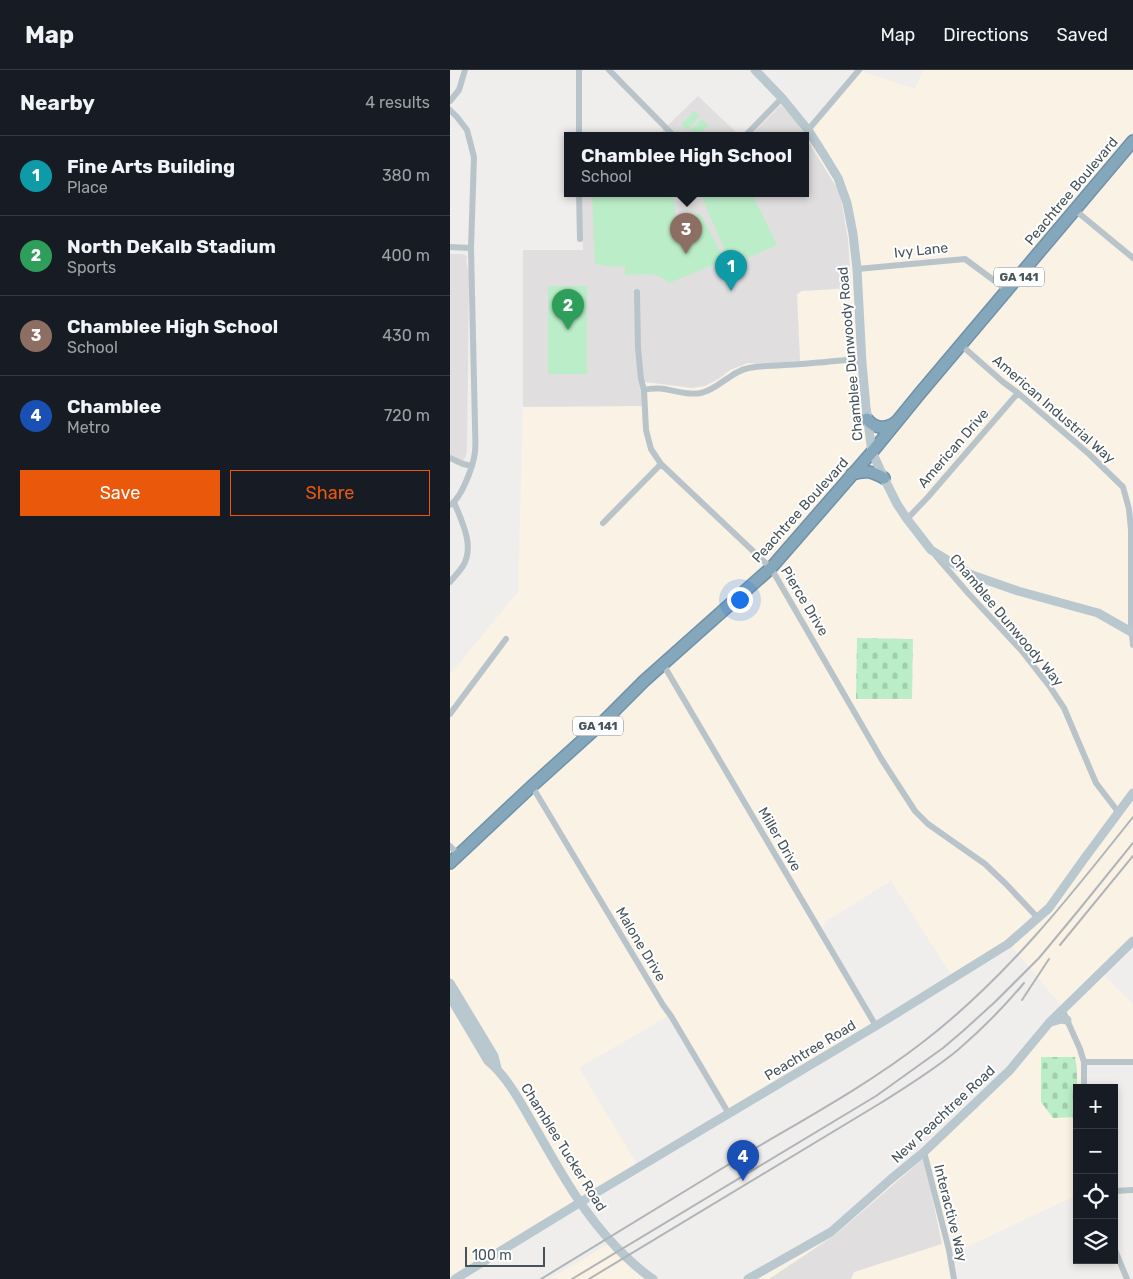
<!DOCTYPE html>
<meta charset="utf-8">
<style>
body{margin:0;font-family:Rubik,sans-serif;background:#20242c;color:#f1f3f6}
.controls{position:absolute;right:15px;bottom:15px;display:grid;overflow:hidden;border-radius:0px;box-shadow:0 2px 8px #0003}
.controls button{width:45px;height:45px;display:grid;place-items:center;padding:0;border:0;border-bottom:1px solid #363941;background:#171b24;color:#f1f3f6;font:25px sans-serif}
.scale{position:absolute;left:15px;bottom:12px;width:80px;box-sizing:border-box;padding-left:5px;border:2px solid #46535a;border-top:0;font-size:14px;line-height:18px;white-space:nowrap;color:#46535a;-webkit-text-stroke:4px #fff;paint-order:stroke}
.you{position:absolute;left:289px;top:529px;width:18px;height:18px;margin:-12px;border:4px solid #fff;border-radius:50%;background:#1a73e8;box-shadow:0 0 0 8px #1a73e833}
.badge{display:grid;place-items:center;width:32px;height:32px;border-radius:50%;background:#ea580c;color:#fff;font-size:16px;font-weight:700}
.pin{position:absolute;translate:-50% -41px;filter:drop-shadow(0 1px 2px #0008)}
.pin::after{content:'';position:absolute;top:26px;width:18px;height:15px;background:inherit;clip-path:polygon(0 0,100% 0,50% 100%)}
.popup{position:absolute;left:114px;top:62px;width:245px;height:65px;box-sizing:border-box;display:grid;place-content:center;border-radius:0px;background:#171b24;filter:drop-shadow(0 1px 4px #0005);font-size:16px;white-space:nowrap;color:#9ea1a6}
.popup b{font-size:19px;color:#f1f3f6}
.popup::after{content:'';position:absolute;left:50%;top:100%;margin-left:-10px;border:10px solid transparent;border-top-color:#171b24}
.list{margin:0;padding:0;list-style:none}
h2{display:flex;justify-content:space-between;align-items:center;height:65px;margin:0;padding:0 20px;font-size:21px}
h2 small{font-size:16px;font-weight:400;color:#9ea1a6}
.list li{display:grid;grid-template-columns:32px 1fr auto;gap:15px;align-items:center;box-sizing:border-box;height:80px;padding:0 20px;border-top:1px solid #363941}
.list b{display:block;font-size:19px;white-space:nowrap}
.list p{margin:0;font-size:16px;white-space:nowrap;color:#9ea1a6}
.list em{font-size:16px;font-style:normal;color:#9ea1a6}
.actions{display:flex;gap:10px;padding:15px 20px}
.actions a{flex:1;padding:11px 0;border:1px solid #ea580c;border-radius:0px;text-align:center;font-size:18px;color:#ea580c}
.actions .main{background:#ea580c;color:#fff}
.icon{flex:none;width:28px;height:28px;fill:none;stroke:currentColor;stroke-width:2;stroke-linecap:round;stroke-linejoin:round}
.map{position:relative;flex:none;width:683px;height:1209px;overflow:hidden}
header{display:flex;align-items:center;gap:30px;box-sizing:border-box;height:70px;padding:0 25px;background:#171b24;border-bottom:1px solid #363941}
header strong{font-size:24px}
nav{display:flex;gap:28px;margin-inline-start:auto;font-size:18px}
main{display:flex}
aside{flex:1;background:#171b24}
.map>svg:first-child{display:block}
</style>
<header>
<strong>Map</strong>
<nav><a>Map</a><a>Directions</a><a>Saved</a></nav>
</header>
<main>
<aside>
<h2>Nearby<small>4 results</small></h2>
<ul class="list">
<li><span class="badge" style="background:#0f9aa8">1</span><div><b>Fine Arts Building</b><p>Place</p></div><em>380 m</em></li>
<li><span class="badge" style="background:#2e9e5b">2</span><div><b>North DeKalb Stadium</b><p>Sports</p></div><em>400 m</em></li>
<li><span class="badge" style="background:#8d6e63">3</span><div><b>Chamblee High School</b><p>School</p></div><em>430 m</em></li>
<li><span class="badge" style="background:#1a4fb4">4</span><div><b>Chamblee</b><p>Metro</p></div><em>720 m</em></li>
</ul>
<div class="actions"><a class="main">Save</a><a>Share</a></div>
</aside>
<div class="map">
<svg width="683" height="1209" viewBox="0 0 683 1209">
<defs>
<pattern id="cemetery-stones" width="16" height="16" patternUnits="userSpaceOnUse" patternTransform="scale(1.25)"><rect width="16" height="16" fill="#bbeec8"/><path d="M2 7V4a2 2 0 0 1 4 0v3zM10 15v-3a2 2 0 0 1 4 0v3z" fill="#a2ceae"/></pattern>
</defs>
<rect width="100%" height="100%" fill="#f0eded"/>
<path fill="#fbf2e6" d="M473,0H683V869L650,901L683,934V993L635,992L636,1018H627V1125L500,1185L503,1209H309L384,1160L477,1080L614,939L560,874L504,909L441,811L378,850L370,860L426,956L279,1044L223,943L129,998L190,1099L11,1209H0V604L68,522L73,337L104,336L194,312L242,318L255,316L270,308L280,300L298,293L310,294L350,291L347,225L352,221L400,218V189L398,169L390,123L355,67L360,58L411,1L465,19Z
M166,1170L195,1204L203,1209H99Z"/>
<path fill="#e1dedf" d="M248,26L289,65H215L212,61Z
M331,35L347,52L354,65H301Z
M355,66L390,123L398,169L401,217L400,218L352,221L347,224L350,291L310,294L298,293L280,300L270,308L255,316L242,318L195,312V336L73,337V180H133L131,123H355Z
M0,184H12L17,186L16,191L19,202L17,378L16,386L13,391L0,385Z
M474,1088L492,1174L404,1202L401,1209H319L385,1165Z"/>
<path fill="url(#cemetery-stones)" d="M407,568L463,569L462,629H406Z
M591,987H625L627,999V1047L603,1048L591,1032Z"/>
<path fill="#bbeec8" d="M244,41L250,46L237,60L231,54Z
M252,49L259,55L248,65H242L239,62Z
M142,123H222L225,137V148L236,152L241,147L250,143L275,190L219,213C207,201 190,205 175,205V196L161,197L145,194Z
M250,123H302L327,175L281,195Z
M98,216H137V304H98Z"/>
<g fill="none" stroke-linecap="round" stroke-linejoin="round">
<defs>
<path id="highway" d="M417,349C425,359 436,360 446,352
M402,404C416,400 421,401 434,408
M0,793L82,716L154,651L194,611L321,498L422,382L471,322L683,71"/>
</defs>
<use href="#highway" stroke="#7092a8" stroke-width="14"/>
<path stroke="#b8c4ca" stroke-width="6" d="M129,0V65
M159,0L223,65
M0,31L9,20L15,0
M0,40L7,47L17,60L24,87L21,178L25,356C25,364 26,373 25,381C24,394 12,428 0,435
M358,60L409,0
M296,65L332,28
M129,123L130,169
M625,140L683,188
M0,177L21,178
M407,199L515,189L557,220
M187,222L188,278L191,309L194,320L196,360L201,379L211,394L321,498L432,690L465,741L478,754L535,794L556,814L588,848
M511,275L553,312L568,323L639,384L673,417L679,439L681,460V554L683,575
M194,320C214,314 232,327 251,323C269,319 281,301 299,298C310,296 323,296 334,295C355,294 375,292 396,290H401L412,293
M0,388L13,394L22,396
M457,449L478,427L568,323
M153,453L211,394
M486,486L518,523L571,580L600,617L614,638L646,713L669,743
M0,512C4,507 9,502 13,496C25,476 12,452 4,432
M213,594L426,956
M0,644L56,569
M82,716L213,935L221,946L279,1044
M0,776L9,785
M613,941L630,979L634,992V1018
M634,992H683
M474,1082L499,1180L504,1209
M664,1121L683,1120
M664,1178L677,1209"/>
<path stroke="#b9c7cf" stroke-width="9" d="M305,0L332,28L358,60L374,85L388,108L397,133L403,164L407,199L412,293L416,337L422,382L434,408L447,434L457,449L481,480L522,505L568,521L648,543L683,563
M0,913L44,986L47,998
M0,927L38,991C58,1007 73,1037 86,1059C111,1103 133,1143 168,1179C179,1190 190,1201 203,1209
M601,952L611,949L617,950
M5,1209L139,1127L434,951L558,874L599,838L634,789L683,723
M298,1209L381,1162L441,1109L474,1082L560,1000L599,953L683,871"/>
<use href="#highway" stroke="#85a7bc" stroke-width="11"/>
<path stroke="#afb4b8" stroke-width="2" d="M610,875L683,786
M572,930L599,889
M91,1209C161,1167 230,1124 299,1082C358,1047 419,1014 473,972C555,909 619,828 683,747
M122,1209L426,1026L493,978L513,961L546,931L589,888L628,841L683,773
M139,1209L429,1034C456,1017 484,1000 509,979C532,959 554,937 574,913"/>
</g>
<g text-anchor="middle" stroke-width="4" stroke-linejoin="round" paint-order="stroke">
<g fill="#fff" stroke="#7e878c" stroke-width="1">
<rect x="544" y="197.5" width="50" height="19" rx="4"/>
<rect x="123" y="646.5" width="50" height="19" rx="4"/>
</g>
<g font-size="12" font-weight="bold" fill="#46535a">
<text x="569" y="211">GA 141</text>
<text x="148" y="660">GA 141</text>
</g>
<g font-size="14" fill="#46535a" stroke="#fff">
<text transform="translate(621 121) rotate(-50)" y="5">Peachtree Boulevard</text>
<text transform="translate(471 180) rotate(-6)" y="5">Ivy Lane</text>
<text transform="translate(400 284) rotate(-95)" y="5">Chamblee Dunwoody Road</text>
<text transform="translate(604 339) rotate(41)" y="5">American Industrial Way</text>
<text transform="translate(503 378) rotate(-49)" y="5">American Drive</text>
<text transform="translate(350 440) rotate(-48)" y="5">Peachtree Boulevard</text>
<text transform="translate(355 531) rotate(59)" y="5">Pierce Drive</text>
<text transform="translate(557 550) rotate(50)" y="5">Chamblee Dunwoody Way</text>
<text transform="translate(330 769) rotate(60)" y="5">Miller Drive</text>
<text transform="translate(191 874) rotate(59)" y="5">Malone Drive</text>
<text transform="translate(360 980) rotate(-31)" y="5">Peachtree Road</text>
<text transform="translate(493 1044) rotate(-43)" y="5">New Peachtree Road</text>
<text transform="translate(114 1077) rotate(58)" y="5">Chamblee Tucker Road</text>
<text transform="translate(501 1143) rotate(76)" y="5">Interactive Way</text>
</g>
</g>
</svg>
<div class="controls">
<button>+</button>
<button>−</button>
<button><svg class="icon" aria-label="locate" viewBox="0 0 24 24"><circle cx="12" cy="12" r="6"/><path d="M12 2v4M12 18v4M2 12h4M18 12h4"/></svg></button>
<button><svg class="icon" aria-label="layers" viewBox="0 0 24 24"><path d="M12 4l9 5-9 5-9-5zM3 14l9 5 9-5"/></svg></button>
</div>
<div class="scale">100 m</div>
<div class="you"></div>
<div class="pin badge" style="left:281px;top:221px;background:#0f9aa8">1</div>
<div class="pin badge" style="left:118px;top:260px;background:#2e9e5b">2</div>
<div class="pin badge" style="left:236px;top:184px;background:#8d6e63">3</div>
<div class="popup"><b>Chamblee High School</b>School</div>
<div class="pin badge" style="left:293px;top:1111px;background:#1a4fb4">4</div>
</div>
</main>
